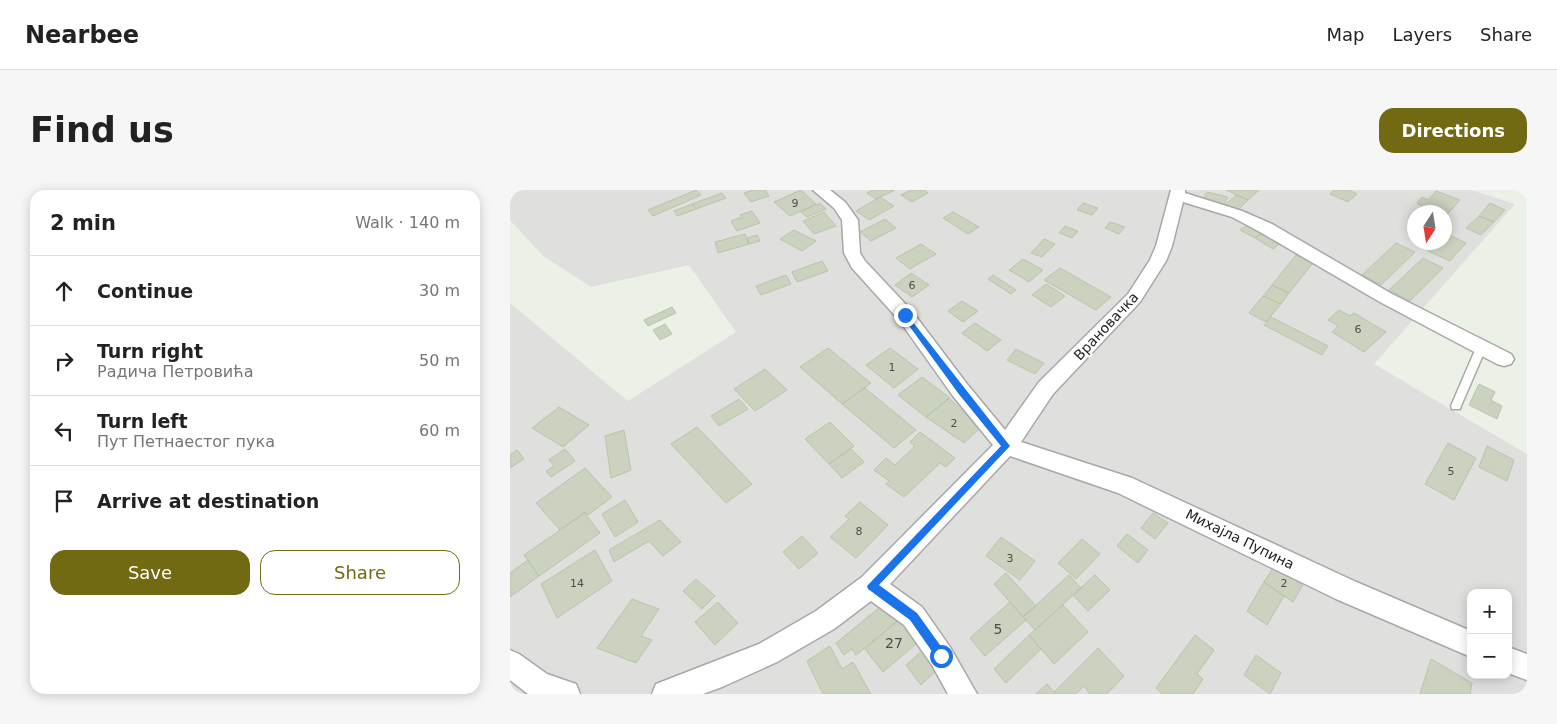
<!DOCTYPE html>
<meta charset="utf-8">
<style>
body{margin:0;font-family:"DejaVu Sans",sans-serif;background:#f6f6f6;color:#222}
.controls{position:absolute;right:15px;bottom:15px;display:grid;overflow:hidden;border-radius:10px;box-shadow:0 2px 12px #0003}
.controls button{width:45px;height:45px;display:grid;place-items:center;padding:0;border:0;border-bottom:1px solid #e0e0e0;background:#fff;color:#222;font:25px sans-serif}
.compass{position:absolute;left:897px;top:15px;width:45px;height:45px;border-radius:50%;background:#fff;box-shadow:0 2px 12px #0003;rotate:192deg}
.stop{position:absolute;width:15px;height:15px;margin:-11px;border:4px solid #1a73e8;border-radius:50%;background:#fff}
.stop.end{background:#1a73e8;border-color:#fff;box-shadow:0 1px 5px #0008}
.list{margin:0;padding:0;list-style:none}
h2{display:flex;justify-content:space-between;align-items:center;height:65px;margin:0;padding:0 20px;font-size:21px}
h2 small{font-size:16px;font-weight:400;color:#767676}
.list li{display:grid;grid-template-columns:32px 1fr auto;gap:15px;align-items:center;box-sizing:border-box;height:70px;padding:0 20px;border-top:1px solid #e0e0e0}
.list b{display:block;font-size:19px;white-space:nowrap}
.list p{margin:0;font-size:16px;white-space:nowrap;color:#767676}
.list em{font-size:16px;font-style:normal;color:#767676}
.actions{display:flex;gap:10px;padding:15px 20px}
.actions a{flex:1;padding:11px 0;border:1px solid #716a13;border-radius:15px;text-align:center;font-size:18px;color:#716a13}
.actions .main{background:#716a13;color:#fff}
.icon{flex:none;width:28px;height:28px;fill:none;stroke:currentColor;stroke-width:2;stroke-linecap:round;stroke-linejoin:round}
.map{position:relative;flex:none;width:1017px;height:504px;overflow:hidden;border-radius:15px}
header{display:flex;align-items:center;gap:30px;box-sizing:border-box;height:70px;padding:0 25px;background:#fff;border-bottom:1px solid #e0e0e0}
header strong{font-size:24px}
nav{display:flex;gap:28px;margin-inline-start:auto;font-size:18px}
.intro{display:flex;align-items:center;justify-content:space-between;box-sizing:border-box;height:120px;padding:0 30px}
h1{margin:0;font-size:35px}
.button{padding:12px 22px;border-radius:15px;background:#716a13;color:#fff;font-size:18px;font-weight:700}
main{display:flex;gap:30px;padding:0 30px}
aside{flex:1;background:#fff;border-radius:15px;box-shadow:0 2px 12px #0003}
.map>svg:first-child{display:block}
</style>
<header>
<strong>Nearbee</strong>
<nav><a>Map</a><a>Layers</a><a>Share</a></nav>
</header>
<div class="intro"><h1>Find us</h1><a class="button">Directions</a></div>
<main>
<aside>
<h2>2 min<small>Walk · 140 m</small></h2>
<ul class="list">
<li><svg class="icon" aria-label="ahead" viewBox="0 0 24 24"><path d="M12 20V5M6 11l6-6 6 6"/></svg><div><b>Continue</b></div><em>30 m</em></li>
<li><svg class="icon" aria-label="right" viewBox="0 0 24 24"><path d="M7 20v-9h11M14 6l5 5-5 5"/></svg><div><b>Turn right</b><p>Радича Петровића</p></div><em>50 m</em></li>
<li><svg class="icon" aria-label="left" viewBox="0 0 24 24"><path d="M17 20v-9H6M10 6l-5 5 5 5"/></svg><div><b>Turn left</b><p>Пут Петнаестог пука</p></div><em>60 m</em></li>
<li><svg class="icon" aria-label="arrive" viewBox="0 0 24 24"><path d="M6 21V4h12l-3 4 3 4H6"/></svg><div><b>Arrive at destination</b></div></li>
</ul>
<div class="actions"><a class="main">Save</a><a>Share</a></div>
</aside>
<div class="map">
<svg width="1017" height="504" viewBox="0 0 1017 504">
<rect width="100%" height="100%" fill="#ebf1e7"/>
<path fill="#dfdfde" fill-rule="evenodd" d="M0,0H961L1005,14L864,174L1017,264V504H0V113L118,211L226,142L179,75L81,97L33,66L0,30ZM904,22H934V52H904ZM961,403H998V485H961Z"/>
<path fill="#cbd2c0" stroke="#bac4a8" d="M186,0L191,5L143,26L138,20Z
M243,0H255L259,6L241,12L234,3Z
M291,0L306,14L280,26L264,12Z
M363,0H385L366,9L357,3Z
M401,0H414L418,3L402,12L391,5Z
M716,0H749L738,10Z
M824,0H839L847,4L838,12L820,4Z
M926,1L950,10L934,28V22H921L910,18L912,16L907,13L912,7L918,10Z
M697,2L718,7L714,15L693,9Z
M212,3L216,8L186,19L182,14Z
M726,5L738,10L727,21L715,15Z
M370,7L384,16L359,30L346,21Z
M310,13L316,19L297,27L291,22Z
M573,13L588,18L582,25L567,20Z
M980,13L995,20L984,32L969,26Z
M182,14L186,19L167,26L164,21Z
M242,21L250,33L227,41L221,31L232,27L230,25Z
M314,22L326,36L304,44L293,31Z
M443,22L469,37L458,44L433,28Z
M969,26L984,32L971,45L956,38Z
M375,29L386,38L361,51L350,42Z
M600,32L615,37L609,44L595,38Z
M737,35L752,43L745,48L730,40Z
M555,36L568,41L562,48L549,43Z
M284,40L306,51L292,61L270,49Z
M752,43L770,53L763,59L745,48Z
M935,43L956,53L940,71L918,61L926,52H934Z
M235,44L239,54L208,63L205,52Z
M247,45L250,51L239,54L237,48Z
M534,49L545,54L532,67L521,63Z
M886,53L905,62L871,95L852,85Z
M411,54L426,64L400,79L386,68Z
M786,65L803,73L779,103L762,95Z
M913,68L933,78L900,111L879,100Z
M513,69L533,80L519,92L499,80Z
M312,71L318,81L287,92L282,82Z
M550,78L601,107L586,120L534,90Z
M401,83L419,95L402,107L385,95Z
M276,85L281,94L251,105L246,96Z
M483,85L506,100L501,104L478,89Z
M536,94L555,106L541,117L522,105Z
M762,95L779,103L771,114L753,106Z
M753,106L771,114L756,132L739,123Z
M452,111L468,121L453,132L438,121Z
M162,117L166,123L138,136L134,130Z
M829,120L840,126L844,123L876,142L854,162L822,142L828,136L818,130Z
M761,127L818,156L812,165L754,135Z
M465,133L491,150L477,161L452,143Z
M155,134L162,144L150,150L143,140Z
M318,158L361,193L332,214L290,177Z
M380,158L408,179L384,198L356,175Z
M506,159L534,173L525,184L497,170Z
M255,179L277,200L245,221L224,199Z
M412,187L440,208L416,227L388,205Z
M969,194L985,202L981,210L992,216L987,229L959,215Z
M355,198L406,240L384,258L332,214Z
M439,208L470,238L454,253L416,227Z
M229,209L238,219L209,236L201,226Z
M49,217L79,235L53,257L22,238Z
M320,232L344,256L319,274L295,249Z
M187,237L242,294L216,313L161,254Z
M114,240L121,280L101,288L95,246Z
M410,242L445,268L436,277L430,273L394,307L376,294L379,291L364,280L376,268L385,275L405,256L400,252Z
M938,253L966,268L944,310L915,294Z
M977,256L1004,270L997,291L969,277Z
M55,259L65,271L41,287L36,281L44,276L39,270Z
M341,259L354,272L332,288L319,274Z
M7,260L14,269L0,278V265Z
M75,278L102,307L78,325L75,322L50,340L26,313Z
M115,310L128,332L105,347L92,324Z
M350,312L378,335L346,368L320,347L339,329L335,326Z
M75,323L90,343L29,386L14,365Z
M643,323L658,333L645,349L631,338Z
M150,330L171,352L153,366L139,351L104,372L99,360Z
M617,344L638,360L628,373L607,356Z
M292,346L308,363L289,379L273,362Z
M491,347L525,371L510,390L476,366Z
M572,349L590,364L566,389L548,373Z
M85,360L102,391L47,428L31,394Z
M18,370L29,386L0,407V383Z
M765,375L794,393L783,412L754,392Z
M496,383L526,416L513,427L484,394Z
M559,385L571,398L525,440L513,427Z
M585,385L600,400L578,421L563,405Z
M186,389L205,406L192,419L173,401Z
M754,392L774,406L757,435L737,421Z
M122,409L149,419L131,446L142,450L126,473L87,458Z
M208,412L228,433L205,455L185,432Z
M500,412L516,430L475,466L460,448Z
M375,413L389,430L346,465L342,459L334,465L326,453Z
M553,415L578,442L544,474L519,445Z
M394,425L413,448L373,482L355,459Z
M519,445L531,459L496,493L484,479Z
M685,445L704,460L687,484L693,489L683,504H652L646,498Z
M320,456L332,479L343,472L361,504H313L297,471Z
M588,458L614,486L597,504H580L574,496L566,504H546L544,502Z
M413,460L428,479L411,495L396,475Z
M746,465L771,483L760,504L734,485Z
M921,469L962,493L960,504H910Z
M537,494L546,504H526Z"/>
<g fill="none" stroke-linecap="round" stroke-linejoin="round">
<defs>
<path id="service" d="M971,154L976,158L951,216L950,219H942L941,216L966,158Z"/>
<path id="minor" d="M303,0H320L335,12L348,30L350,63L355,71L401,120L457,194L495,240L529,192L618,104L640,70L646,56L661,0H675V3L732,21L762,34L882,104L1001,164L1004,169L1001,174L994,176L987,174L870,112L750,42L722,27L673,12L662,56L656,71L630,112L543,204L511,252L622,288L844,391L961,441V467L826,409L608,303L500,266L380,394L412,417L440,457L467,504H438L422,475L394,435L361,411L324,439L267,472L212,497L193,504H142L146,494L249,454L306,421L352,387L483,255L443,206L389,130L342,78L334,63L332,30L324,18Z
M998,457L1017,464V490L998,483Z
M0,460L9,464L37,484L66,494L70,504H18L0,490Z"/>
</defs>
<use href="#service" stroke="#a8a8a8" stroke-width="3"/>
<use href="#minor" stroke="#a8a8a8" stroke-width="3"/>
<use href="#service" fill="#fff" fill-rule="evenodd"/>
<use href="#minor" fill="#fff" fill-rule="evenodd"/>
</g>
<path fill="#1a73e8" d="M395,122L500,256L369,395L407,423L435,462L436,466L431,471L428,470L400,430L358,399L357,396L491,256L448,203L392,126L391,125Z"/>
<g text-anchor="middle" stroke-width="4.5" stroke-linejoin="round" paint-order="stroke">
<g font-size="11" fill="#4c4d49">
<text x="285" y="17">9</text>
<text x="402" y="99">6</text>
<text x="848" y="143">6</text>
<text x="382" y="181">1</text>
<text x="444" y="237">2</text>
<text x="941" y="285">5</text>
<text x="349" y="345">8</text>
<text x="500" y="372">3</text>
<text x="67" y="397">14</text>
<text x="774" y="397">2</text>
</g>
<g font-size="14" fill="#212121" stroke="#fff">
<text transform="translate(596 136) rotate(-47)" y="5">Врановачка</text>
<text transform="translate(730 349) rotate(26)" y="5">Михајла Пупина</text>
</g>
<g font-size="14" fill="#4c4d49">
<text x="488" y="444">5</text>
<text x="384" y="458">27</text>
</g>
</g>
</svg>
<div class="controls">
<button>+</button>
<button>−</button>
</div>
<svg class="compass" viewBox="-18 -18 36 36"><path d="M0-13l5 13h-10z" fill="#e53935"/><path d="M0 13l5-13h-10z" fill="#767676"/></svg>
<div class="stop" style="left:431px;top:466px"></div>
<div class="stop end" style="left:395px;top:125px"></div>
</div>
</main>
